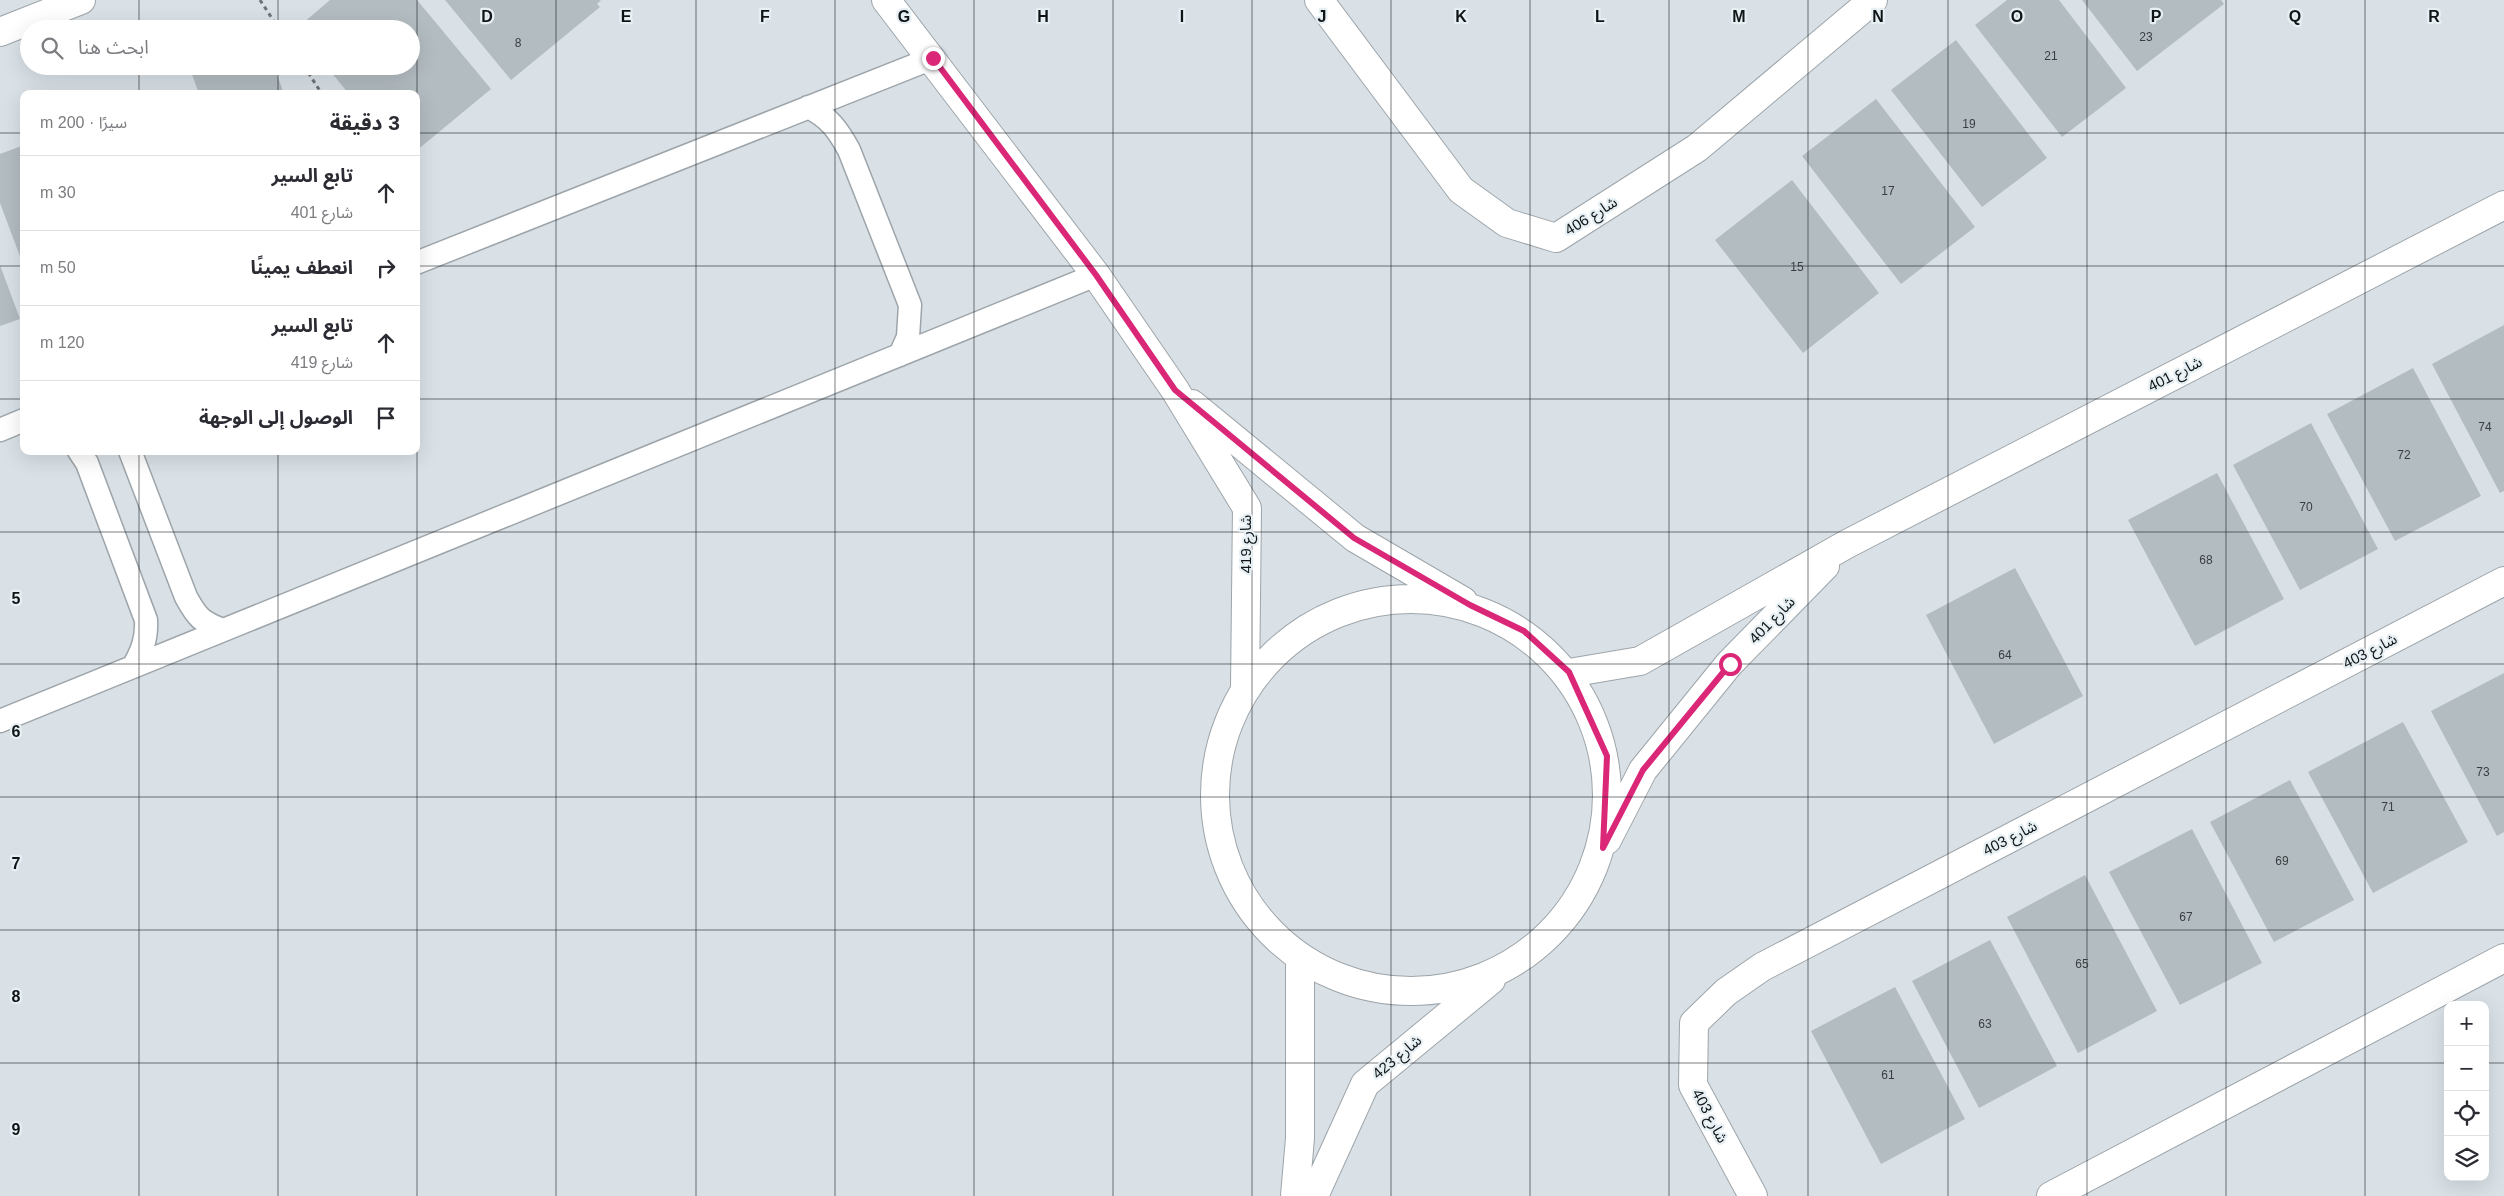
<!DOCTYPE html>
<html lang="ar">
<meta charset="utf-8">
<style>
body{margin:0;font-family:Arial,"Noto Sans Arabic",sans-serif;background:#f2f2f3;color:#2b2b33;direction:rtl}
.controls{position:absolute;right:15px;bottom:15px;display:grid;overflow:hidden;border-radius:10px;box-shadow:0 5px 20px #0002}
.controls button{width:45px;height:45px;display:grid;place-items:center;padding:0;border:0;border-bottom:1px solid #e1e1e2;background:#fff;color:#2b2b33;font:25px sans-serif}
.stop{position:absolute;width:15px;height:15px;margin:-11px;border:4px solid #db2777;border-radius:50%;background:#fff}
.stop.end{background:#db2777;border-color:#fff;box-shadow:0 1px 5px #0008}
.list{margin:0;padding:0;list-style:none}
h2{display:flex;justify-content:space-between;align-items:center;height:65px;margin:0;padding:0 20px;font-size:21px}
h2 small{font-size:16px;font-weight:400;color:#7c7c81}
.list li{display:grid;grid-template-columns:32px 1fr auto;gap:15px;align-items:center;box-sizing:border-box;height:75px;padding:0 20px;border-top:1px solid #e1e1e2}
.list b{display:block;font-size:19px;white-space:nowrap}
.list p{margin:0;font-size:16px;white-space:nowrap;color:#7c7c81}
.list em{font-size:16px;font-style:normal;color:#7c7c81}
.icon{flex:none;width:28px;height:28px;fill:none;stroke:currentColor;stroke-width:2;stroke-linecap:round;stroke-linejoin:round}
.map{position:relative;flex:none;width:2504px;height:1196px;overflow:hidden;direction:ltr}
.search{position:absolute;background:#fff;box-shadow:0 5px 20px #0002;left:20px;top:20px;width:400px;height:55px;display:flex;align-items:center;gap:12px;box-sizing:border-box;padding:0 18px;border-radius:28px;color:#7c7c81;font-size:19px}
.panel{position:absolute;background:#fff;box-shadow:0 5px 20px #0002;left:20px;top:90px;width:400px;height:365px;border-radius:10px;direction:rtl}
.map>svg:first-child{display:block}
</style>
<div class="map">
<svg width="2504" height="1196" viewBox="0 0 2504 1196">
<rect width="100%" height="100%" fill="#d9e1e7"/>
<path fill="#b3bcc1" d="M330,0H417L491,89L416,151V94H349L326,66H411V29H296Z
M445,0H601L597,4L600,7L511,80Z
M2007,0H2059L2126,88L2062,137L1975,25Z
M2082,0H2221L2224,4L2137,71Z
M1956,40L2047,158L1982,207L1891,90Z
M189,66H274L284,94H199Z
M1876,99L1975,227L1901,284L1802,156Z
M24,145V267L0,203V154Z
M1792,180L1879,293L1803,353L1715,240Z
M0,265L20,319L0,326Z
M2504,325V491L2500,493L2432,364Z
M2413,368L2481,496L2395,541L2327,414Z
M2311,423L2378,549L2300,590L2233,465Z
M2217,473L2284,599L2195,646L2128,520Z
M2015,568L2083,696L1994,744L1926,615Z
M2504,673V832L2497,836L2431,711Z
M2403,722L2468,842L2373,893L2308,772Z
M2290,780L2354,900L2274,942L2210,822Z
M2192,829L2262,963L2180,1005L2109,872Z
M2085,875L2157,1011L2078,1053L2007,917Z
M1990,940L2057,1066L1979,1108L1912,981Z
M1895,987L1965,1119L1881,1164L1811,1031Z"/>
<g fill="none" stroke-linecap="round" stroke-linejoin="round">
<defs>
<path id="service" d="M808,107C829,117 838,130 849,150L910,305L908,337L900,355
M416,263L933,58
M0,430L24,420
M79,451L87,463L146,620C147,639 142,651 133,667
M130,451L186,597C197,617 201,622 223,630
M0,721L1096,275"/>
<path id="minor" d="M886,0L1096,275L1175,390L1247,508L1245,687
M1319,0L1461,190L1507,223L1556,238L1697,148L1873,0
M0,32L81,0
M1192,404L1355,538L1463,601
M1215 795a196 196 0 1 1 392 0a196 196 0 1 1-392 0Z
M1569,673L1640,661L1847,544L2504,205
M1607,840L1643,770L1729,664L1825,566
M1295,1196L1300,1138V959
M1314,1196L1365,1084L1491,980
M1753,1196L1693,1085L1694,1023L1726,992L1762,967L2504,581
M2051,1196L2504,958"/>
</defs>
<use href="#service" stroke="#9da5aa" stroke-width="25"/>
<use href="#minor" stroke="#9da5aa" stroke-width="30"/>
<path stroke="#6e7478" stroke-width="3" stroke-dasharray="4 4" stroke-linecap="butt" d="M260,0L279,29
M304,66L322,94"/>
<use href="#service" stroke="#fff" stroke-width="22"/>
<use href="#minor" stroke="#fff" stroke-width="28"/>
</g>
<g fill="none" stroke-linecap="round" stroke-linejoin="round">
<path stroke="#db2777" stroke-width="6" d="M933,58L1096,275L1175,390L1354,538L1470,605L1524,631L1569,672L1607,756L1603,848L1643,770L1730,664"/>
</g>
<path fill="none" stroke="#111416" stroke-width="1" stroke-opacity="0.55" d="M139,0V29M278,0V29M417,0V1196M556,0V1196M696,0V1196M835,0V1196M974,0V1196M1113,0V1196M1252,0V1196M1391,0V1196M1530,0V1196M1669,0V1196M1808,0V1196M1948,0V1196M2087,0V1196M2226,0V1196M2365,0V1196M139,66V94M278,66V94M0,133H24M416,133H2504M0,266H24M416,266H2504M0,399H24M416,399H2504M139,451V1196M278,451V1196M0,532H2504M0,664H2504M0,797H2504M0,930H2504M0,1063H2448M2485,1063H2504"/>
<g text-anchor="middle" stroke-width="4.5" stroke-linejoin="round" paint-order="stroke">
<g font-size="12" fill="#3a3e41">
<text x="2146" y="41">23</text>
<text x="518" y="47">8</text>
<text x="2051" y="60">21</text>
<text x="1969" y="128">19</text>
<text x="1888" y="195">17</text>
<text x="1797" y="271">15</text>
<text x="2485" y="431">74</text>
<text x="2404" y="459">72</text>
<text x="2306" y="511">70</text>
<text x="2206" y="564">68</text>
<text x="2005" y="659">64</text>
<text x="2483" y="776">73</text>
<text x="2388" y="811">71</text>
<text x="2282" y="865">69</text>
<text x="2186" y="921">67</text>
<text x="2082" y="968">65</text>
<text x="1985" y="1028">63</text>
<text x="1888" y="1079">61</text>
</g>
<g font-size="15" fill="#111416" stroke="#e6eff4">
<text transform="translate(1591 216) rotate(-32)" y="5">شارع 406</text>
<text transform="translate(2175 374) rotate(-27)" y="5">شارع 401</text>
<text transform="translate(1246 544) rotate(-90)" y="5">شارع 419</text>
<text transform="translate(1772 620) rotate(-46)" y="5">شارع 401</text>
<text transform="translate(2370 651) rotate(-27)" y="5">شارع 403</text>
<text transform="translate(2010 838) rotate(-27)" y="5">شارع 403</text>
<text transform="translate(1397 1057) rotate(-40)" y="5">شارع 423</text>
<text transform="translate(1710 1116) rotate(62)" y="5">شارع 403</text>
</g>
</g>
<g font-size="16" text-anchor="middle" font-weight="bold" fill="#111416" stroke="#e6eff4" stroke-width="4.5" stroke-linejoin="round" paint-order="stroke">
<text x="487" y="22">D</text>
<text x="626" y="22">E</text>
<text x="765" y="22">F</text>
<text x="904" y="22">G</text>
<text x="1043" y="22">H</text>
<text x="1182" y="22">I</text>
<text x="1322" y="22">J</text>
<text x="1461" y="22">K</text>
<text x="1600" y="22">L</text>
<text x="1739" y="22">M</text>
<text x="1878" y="22">N</text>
<text x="2017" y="22">O</text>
<text x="2156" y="22">P</text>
<text x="2295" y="22">Q</text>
<text x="2434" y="22">R</text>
<text x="16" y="604">5</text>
<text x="16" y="737">6</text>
<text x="16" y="869">7</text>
<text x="16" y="1002">8</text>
<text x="16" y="1135">9</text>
</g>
</svg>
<div class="controls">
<button>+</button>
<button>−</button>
<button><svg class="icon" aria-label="locate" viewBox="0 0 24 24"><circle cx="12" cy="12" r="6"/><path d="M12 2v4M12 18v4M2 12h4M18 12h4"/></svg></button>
<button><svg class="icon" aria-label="layers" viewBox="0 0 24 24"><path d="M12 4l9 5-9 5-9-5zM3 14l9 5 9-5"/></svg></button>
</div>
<div class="stop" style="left:1730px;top:664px"></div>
<div class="stop end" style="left:933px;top:58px"></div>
<div class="search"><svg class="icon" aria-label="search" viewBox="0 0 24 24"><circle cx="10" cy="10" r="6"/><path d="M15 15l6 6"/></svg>ابحث هنا</div>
<section class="panel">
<h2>3 دقيقة<small>سيرًا · 200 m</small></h2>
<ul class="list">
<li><svg class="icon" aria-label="ahead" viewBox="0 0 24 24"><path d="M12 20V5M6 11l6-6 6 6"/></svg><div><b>تابع السير</b><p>شارع 401</p></div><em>30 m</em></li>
<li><svg class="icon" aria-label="right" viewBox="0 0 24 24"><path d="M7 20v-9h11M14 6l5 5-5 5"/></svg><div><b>انعطف يمينًا</b></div><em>50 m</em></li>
<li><svg class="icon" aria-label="ahead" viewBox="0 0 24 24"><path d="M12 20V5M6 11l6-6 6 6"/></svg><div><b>تابع السير</b><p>شارع 419</p></div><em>120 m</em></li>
<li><svg class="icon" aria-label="arrive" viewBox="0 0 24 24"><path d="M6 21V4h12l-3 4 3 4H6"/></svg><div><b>الوصول إلى الوجهة</b></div></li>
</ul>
</section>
</div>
